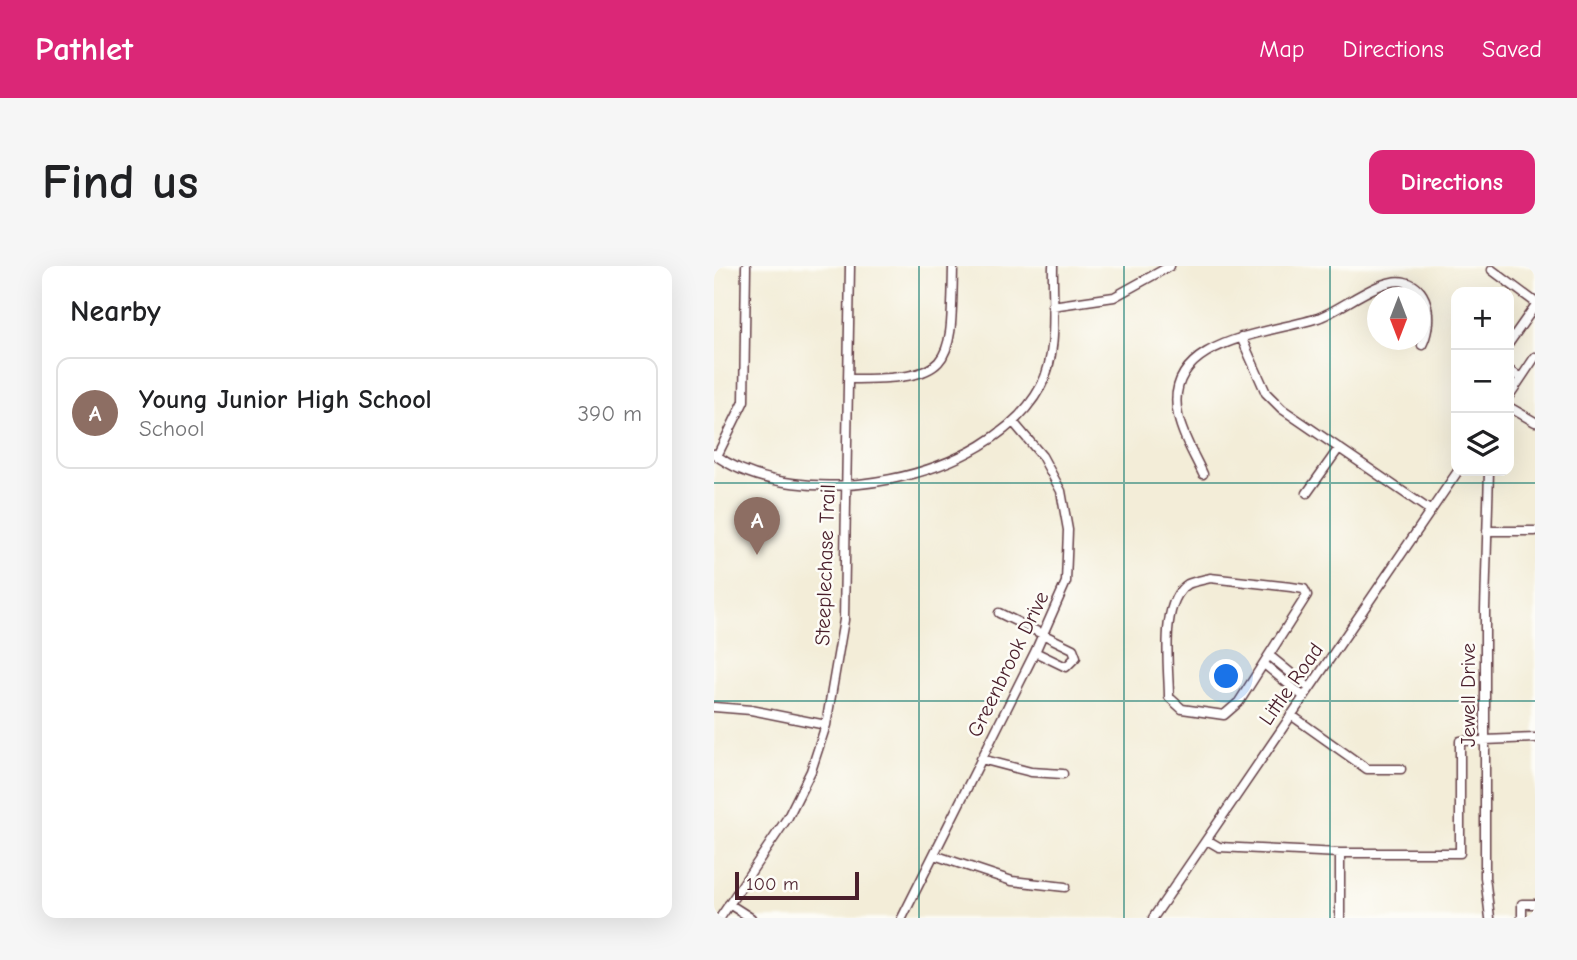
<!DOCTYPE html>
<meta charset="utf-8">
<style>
body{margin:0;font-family:"Comic Neue",sans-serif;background:#f6f6f6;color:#202124}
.controls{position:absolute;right:21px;top:21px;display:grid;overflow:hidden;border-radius:14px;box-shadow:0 7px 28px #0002}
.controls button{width:63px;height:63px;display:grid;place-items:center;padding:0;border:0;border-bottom:2px solid #e0e0e0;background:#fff;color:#202124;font:35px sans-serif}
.compass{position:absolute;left:653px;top:21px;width:63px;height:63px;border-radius:50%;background:#fff;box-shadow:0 7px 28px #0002;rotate:180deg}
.scale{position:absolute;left:21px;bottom:18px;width:124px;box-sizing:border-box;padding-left:7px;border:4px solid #4a1f2b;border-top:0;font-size:19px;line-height:24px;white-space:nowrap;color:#4a1f2b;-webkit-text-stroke:5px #fdfcf7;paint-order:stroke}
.you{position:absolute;left:513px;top:411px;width:24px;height:24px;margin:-18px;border:5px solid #fff;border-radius:50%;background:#1a73e8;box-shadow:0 0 0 10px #1a73e833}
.badge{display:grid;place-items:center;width:46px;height:46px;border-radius:50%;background:#db2777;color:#fff;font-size:23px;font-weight:700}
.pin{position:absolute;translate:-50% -58px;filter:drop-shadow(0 2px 4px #0008)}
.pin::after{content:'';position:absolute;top:37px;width:24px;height:21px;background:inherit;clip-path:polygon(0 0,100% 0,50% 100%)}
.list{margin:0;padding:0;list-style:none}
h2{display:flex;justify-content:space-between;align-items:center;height:91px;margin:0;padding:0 28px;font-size:30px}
h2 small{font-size:23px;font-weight:400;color:#757577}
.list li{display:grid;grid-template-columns:46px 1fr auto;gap:21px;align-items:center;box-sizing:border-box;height:112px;margin:0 14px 14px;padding:0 14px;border:2px solid #e0e0e0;border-radius:14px}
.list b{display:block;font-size:26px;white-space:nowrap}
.list p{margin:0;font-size:23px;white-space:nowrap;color:#757577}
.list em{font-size:23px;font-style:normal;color:#757577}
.icon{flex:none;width:38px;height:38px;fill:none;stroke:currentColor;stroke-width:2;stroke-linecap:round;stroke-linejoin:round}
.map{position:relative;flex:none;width:821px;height:652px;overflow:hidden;border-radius:14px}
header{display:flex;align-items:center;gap:42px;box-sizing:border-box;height:98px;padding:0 35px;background:#db2777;color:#fff}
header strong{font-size:33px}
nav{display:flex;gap:38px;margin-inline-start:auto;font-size:24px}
.intro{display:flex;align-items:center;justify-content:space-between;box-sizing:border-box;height:168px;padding:0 42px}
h1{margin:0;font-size:49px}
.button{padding:18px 32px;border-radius:14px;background:#db2777;color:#fff;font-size:24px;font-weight:700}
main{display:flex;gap:42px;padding:0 42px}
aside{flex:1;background:#fff;border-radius:14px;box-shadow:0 7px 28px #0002}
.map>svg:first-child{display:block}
</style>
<header>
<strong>Pathlet</strong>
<nav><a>Map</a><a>Directions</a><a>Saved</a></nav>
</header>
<div class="intro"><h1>Find us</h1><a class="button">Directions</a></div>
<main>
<aside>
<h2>Nearby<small></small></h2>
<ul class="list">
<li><span class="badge" style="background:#8d6e63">A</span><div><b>Young Junior High School</b><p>School</p></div><em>390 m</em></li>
</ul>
</aside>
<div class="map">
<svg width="821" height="652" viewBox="0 0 821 652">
<rect width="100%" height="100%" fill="#fdfcf7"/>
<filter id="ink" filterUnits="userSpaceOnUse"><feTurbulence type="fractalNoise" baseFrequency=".0143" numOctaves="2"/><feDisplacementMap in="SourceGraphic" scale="14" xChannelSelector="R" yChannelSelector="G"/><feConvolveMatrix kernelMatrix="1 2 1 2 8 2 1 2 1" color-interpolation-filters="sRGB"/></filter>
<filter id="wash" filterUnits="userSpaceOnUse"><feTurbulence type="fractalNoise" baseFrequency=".00686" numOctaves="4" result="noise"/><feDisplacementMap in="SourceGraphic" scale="28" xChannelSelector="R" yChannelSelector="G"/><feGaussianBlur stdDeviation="1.57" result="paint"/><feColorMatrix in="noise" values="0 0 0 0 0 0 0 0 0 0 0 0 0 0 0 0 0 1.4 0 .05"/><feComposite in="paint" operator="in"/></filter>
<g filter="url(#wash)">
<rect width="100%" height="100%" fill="#f3edd8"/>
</g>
<g filter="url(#ink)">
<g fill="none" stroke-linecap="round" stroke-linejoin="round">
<defs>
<path id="minor" d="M778,4L821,36
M338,40L400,31L456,0
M527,71L552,127L568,143L717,245
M795,77L821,40
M795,104L807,112
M134,113C241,113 237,101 239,0
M795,130L821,91
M795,141L821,156
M0,188C84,251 277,215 327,120C345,86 338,38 339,0
M3,190L30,135L32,0
M775,205L771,343V611L776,652
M489,208C480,189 468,169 464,149C448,73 554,68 604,52C627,44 667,10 691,16C718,22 718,60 708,79
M593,227L625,182
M773,265H821
M496,312L577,321L590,323L593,329L525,436L510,449L468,443L455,431C455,401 445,336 474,318C480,315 490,314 496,312Z
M285,347L359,383L362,391L352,401L321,386
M556,390L595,422
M550,398L590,431
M0,441L37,444L112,459
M577,449L653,503H687
M267,493L317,506L349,508
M493,574L505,581L626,587V652
M626,587H746V475L821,472
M220,589L298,615L351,621
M15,638L37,652
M6,652L74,551L97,505L112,459L130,354L136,0
M188,652L321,386L352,316L354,264L347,225L328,190L300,157
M439,652L744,205
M808,652V638H821"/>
</defs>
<use href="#minor" stroke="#633e45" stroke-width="11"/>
<use href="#minor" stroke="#fff" stroke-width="8"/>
</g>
</g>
<path fill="none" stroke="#0f766e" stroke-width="2" stroke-opacity="0.55" d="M205,0V652M410,0V652M616,0V652M0,217H821M0,435H821"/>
<g text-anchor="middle" stroke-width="5" stroke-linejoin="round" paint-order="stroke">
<g font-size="21" fill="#4a1f2b" stroke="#fdfcf7">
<text transform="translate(111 299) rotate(-88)" y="7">Steeplechase Trail</text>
<text transform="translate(294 398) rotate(-64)" y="7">Greenbrook Drive</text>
<text transform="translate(577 418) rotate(-55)" y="7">Little Road</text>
<text transform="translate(754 429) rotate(-90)" y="7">Jewell Drive</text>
</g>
</g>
</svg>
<div class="controls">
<button>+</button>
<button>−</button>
<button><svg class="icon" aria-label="layers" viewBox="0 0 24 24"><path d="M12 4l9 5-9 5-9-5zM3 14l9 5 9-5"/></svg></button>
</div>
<svg class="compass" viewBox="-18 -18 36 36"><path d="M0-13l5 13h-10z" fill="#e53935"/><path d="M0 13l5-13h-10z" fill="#757577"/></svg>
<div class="scale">100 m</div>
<div class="you"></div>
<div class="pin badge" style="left:43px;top:289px;background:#8d6e63">A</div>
</div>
</main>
